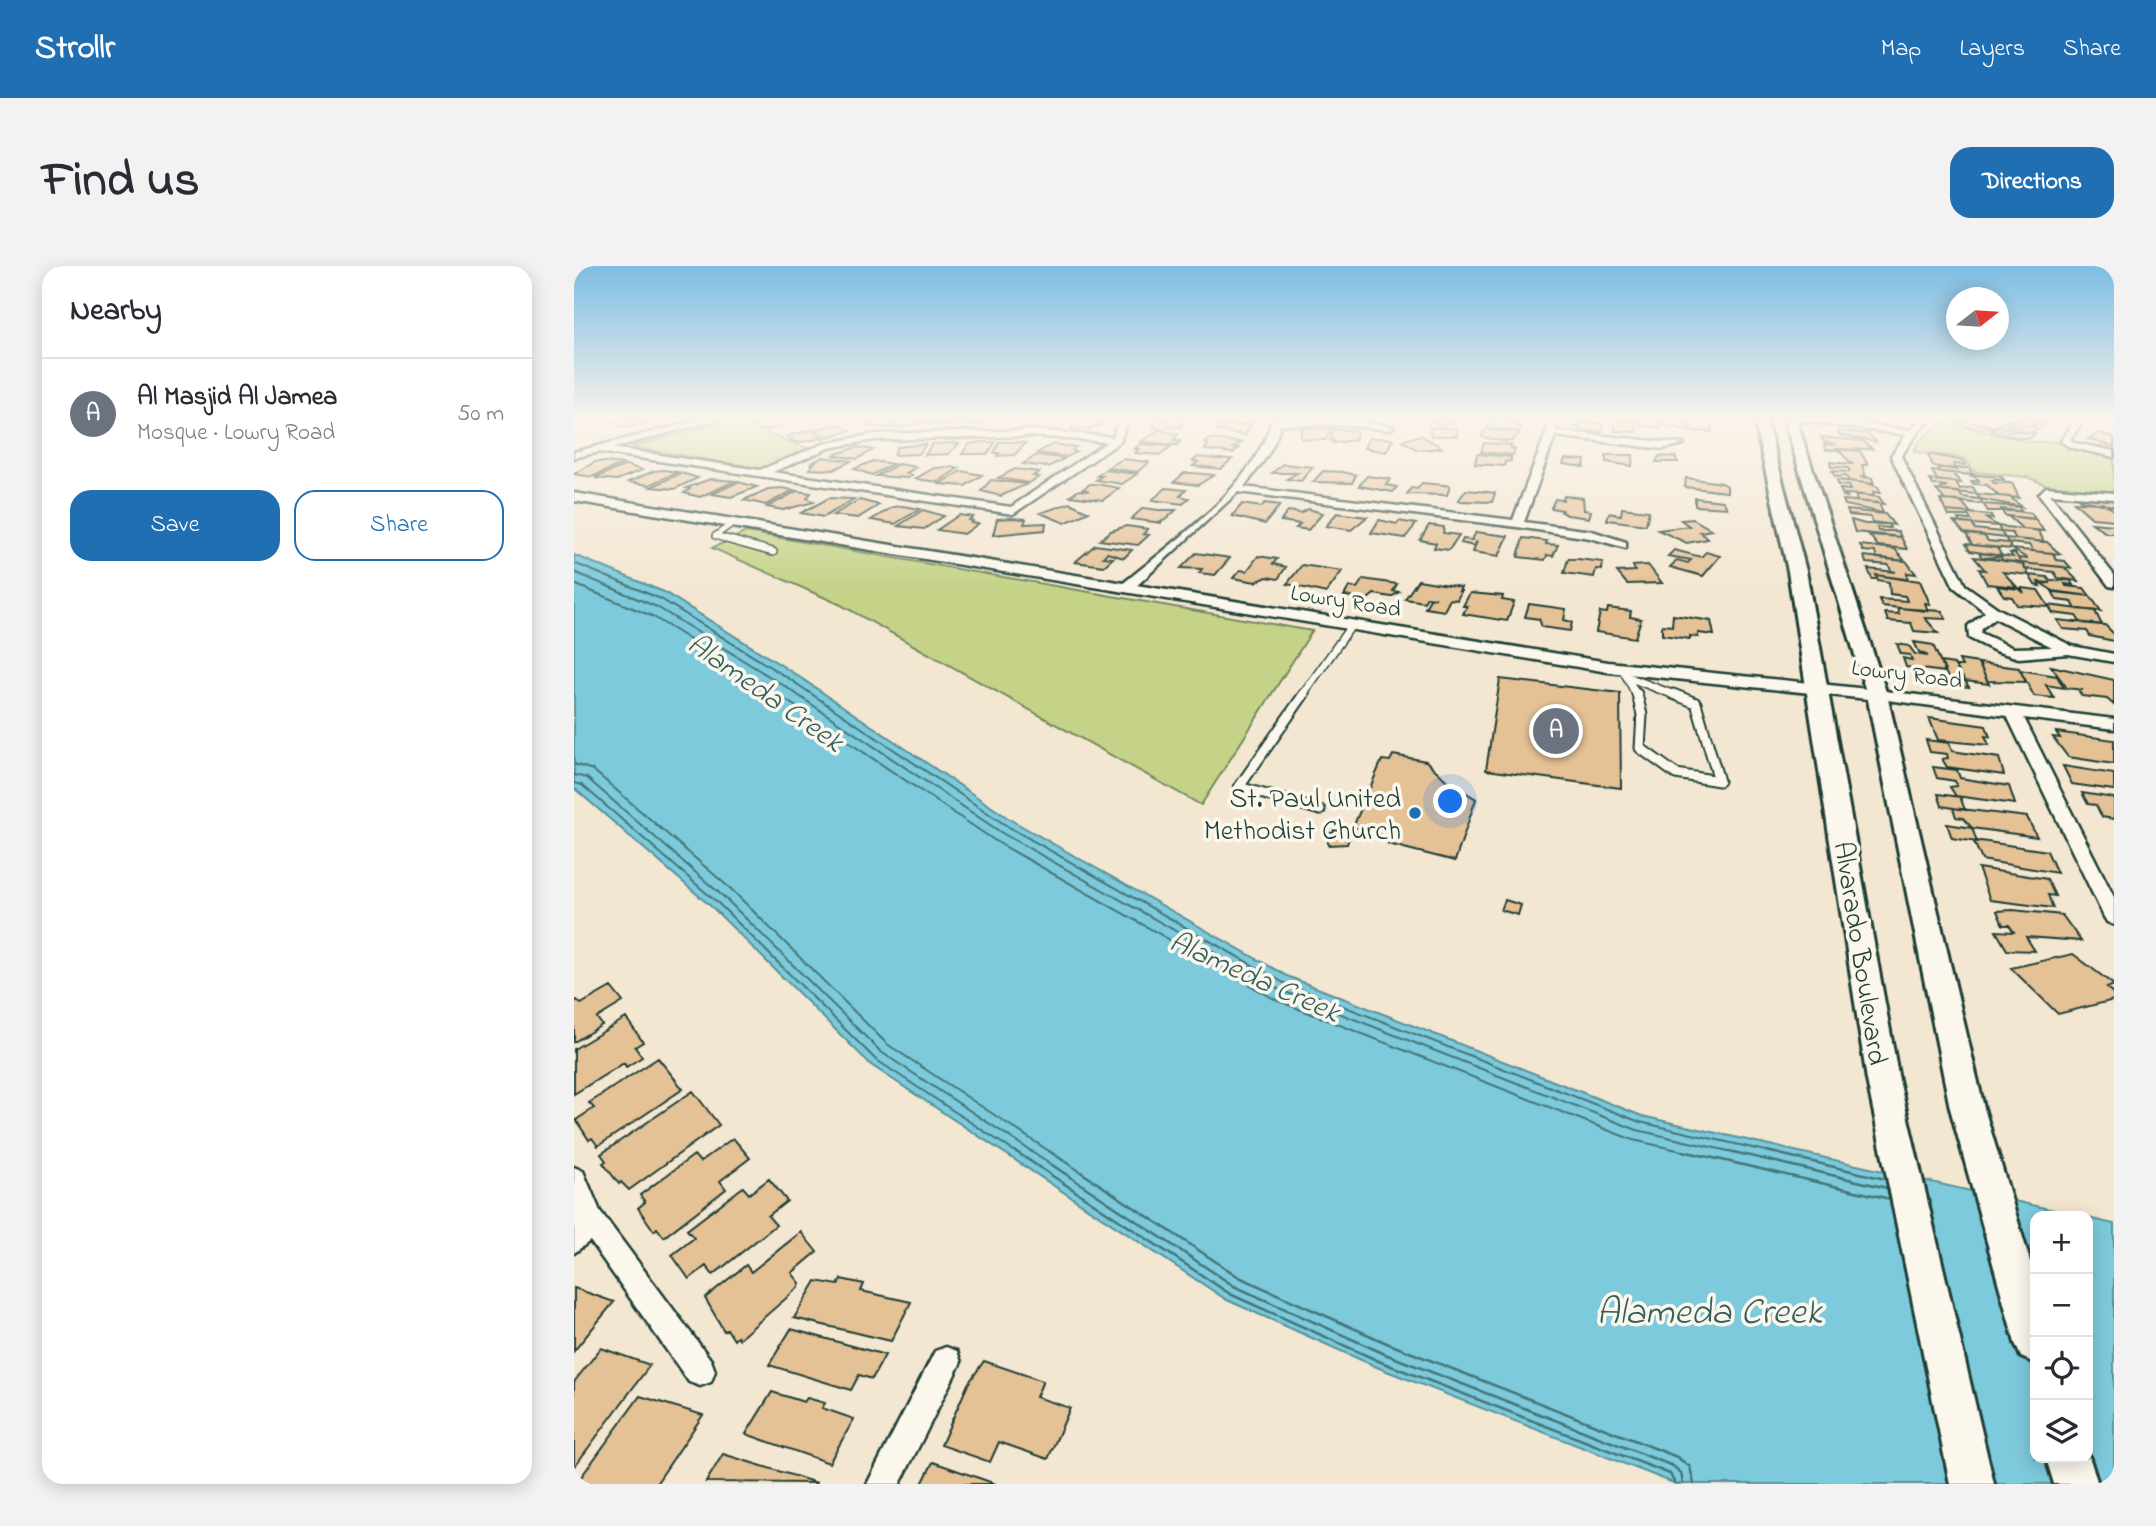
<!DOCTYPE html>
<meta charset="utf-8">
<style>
body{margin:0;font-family:"Indie Flower",sans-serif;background:#f2f2f3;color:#2b2b33}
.controls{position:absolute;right:21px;bottom:21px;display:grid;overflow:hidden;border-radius:14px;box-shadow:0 4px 18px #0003}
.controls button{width:63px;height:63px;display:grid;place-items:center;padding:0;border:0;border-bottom:2px solid #e1e1e2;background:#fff;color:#2b2b33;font:35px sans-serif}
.compass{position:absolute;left:1372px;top:21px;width:63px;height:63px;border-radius:50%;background:#fff;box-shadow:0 4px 18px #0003;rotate:73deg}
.you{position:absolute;left:877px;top:536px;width:24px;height:24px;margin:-18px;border:5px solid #fff;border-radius:50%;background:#1a73e8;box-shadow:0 0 0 10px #1a73e833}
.badge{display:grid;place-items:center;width:46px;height:46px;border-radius:50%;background:#1f6fb2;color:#fff;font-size:23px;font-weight:700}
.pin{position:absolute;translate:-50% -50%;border:4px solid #fff;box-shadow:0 2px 7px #0006}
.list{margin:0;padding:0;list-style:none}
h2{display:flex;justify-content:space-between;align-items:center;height:91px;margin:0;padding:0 28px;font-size:30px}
h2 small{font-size:23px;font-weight:400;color:#7c7c81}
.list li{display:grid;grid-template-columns:46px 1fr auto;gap:21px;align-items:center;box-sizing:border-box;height:112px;padding:0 28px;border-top:2px solid #e1e1e2}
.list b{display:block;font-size:26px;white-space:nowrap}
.list p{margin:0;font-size:23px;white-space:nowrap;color:#7c7c81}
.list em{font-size:23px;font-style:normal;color:#7c7c81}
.actions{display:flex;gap:14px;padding:21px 28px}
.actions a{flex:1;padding:16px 0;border:2px solid #1f6fb2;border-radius:21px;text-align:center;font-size:24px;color:#1f6fb2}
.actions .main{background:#1f6fb2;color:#fff}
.icon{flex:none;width:38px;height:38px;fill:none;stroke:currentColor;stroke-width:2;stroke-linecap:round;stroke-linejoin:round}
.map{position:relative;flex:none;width:1540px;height:1218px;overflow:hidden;border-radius:21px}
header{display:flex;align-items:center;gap:42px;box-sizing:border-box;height:98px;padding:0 35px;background:#1f6fb2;color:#fff}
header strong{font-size:33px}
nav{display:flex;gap:38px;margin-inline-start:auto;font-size:24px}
.intro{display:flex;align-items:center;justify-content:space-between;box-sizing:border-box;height:168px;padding:0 42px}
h1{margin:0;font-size:49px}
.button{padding:18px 32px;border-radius:21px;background:#1f6fb2;color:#fff;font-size:24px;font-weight:700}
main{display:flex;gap:42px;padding:0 42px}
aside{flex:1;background:#fff;border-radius:21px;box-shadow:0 4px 18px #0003}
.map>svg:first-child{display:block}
</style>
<header>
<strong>Strollr</strong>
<nav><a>Map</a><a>Layers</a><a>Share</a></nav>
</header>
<div class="intro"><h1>Find us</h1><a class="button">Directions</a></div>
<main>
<aside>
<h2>Nearby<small></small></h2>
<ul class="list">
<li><span class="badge" style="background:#6b7280">A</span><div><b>Al Masjid Al Jamea</b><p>Mosque · Lowry Road</p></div><em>50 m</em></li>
</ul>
<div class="actions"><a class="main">Save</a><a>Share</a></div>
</aside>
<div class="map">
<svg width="1540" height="1218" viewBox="0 0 1540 1218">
<rect width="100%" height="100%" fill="#f4e7d2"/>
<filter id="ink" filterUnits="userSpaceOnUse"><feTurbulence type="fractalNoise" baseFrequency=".0143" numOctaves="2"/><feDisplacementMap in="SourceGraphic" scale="14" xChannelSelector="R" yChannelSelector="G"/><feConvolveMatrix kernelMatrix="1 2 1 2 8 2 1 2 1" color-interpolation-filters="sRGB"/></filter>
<g filter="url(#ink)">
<path fill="#c4d387" stroke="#72885e" stroke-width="2" d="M158,154L234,182L190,203L58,181Z
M1369,156L1456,176H1483L1540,192V226L1472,219L1453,211L1401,206L1390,192L1340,186L1344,176Z
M172,266L738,365L627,539L265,338L138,282Z"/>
<path fill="#7dcadc" stroke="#579299" stroke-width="2" d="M0,289L90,326L218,406L437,554L713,710L1068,850L1506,950H1461V1192H1514V952L1540,958V1218H1102L805,1102L653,1034L297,799L140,643L0,522Z"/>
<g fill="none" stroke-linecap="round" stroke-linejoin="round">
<path stroke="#457577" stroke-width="2" d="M0,297L87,333L214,412L433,560L710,717L1066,856L1200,887
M0,306L83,341L209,419L428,567L706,724L1063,864L1163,887
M0,318L78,350L203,428L423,576L702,734L1059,874L1117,887
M0,498L19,504L158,624L313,778L478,887
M0,509L13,512L151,632L307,786L460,887
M0,517L8,519L145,638L301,793L443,887"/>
<path stroke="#457577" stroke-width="2.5" d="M441,885L656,1028L807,1096L1096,1208L1101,1218
M457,885L660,1020L811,1088L1099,1200L1107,1207L1109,1218
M475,885L665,1011L815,1078L1103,1191L1116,1201L1120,1218
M1109,885L1316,933
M1155,885L1313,922
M1193,885L1311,913"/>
</g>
<path fill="#e5c196" stroke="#1f3d34" stroke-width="2" d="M70,153L76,157L49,162L40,156Z
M208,153L211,159L193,164L184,163L180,156Z
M320,153L317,162L292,160L296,154Z
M325,153H345L355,155L320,162Z
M360,153H387L383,159L369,160L371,157L356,159Z
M391,153H414L412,158L388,159Z
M523,153H529L526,159L515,163H497L500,154Z
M608,153L607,161L580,162L581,158H577V154Z
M645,153H680L679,158L643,157Z
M851,153H882L886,155L871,159Z
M1066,153H1087V162L1065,159Z
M1090,153H1112L1113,164L1090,159Z
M1115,153L1137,156L1138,166L1115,165V160H1118Z
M1456,153L1472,157L1469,160L1456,157L1461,159L1459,161L1429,155Z
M918,154L944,157L943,160L948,162L945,165L913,162Z
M1040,154L1062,156V166L1041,165Z
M1386,154L1398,156L1422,161L1408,163L1382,157Z
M999,156L1029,158L1028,166L1005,164V161H998Z
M1426,157L1447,162L1450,159L1465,163L1456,167L1423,160Z
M265,158L276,165L253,171L241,163Z
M677,159L671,169L643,165L648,162L645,160Z
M856,161L884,163L883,170H857Z
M737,162L756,163L752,174L727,173V163Z
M759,163L783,165L781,174L758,177L759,174H756Z
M1420,163L1437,166L1440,164L1461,168L1457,172H1445L1417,166Z
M237,164L249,172L222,177L213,170Z
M585,164L604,168L600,174H607L603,179L567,176Z
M910,164L945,166V168L938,175H928L908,171Z
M1264,165L1294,168L1302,176L1265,169Z
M1525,167L1540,171V181L1514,173Z
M846,169L864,179L868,182L844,184L828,175Z
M1247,171L1289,175L1298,183L1252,184L1250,178L1263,179L1249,175Z
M795,172H807L819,173L812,186L790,182Z
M636,173L662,176H668L659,182H665L659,187L631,184L634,178L631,177Z
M407,176H421L414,188H388L395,178Z
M425,176H443L452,177L440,189L423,190L425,187H420Z
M377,177L385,178L374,188L351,189L358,178Z
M910,177L938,179L937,182L941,183L939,189L907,186Z
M352,178L345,188L320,189L323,181Z
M479,178L502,181L498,184L502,186L493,191L463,187Z
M566,178L597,180L586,189L561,187L565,183H560Z
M283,181L299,184L283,193L259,189Z
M1263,183L1286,185L1294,199H1288L1292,211H1286L1298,212L1300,218L1275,215L1272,210L1261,211L1258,205L1276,206L1274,202L1257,201L1256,196L1278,198Z
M903,188L937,191V195L931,196L930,200L901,198Z
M1354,188L1390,195L1392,199L1379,198L1383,204L1359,200Z
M463,189L487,192L490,193L474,201L449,198Z
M1032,189H1059L1058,200L1032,196Z
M1085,190L1101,191L1104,196H1082Z
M249,191L277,195L259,204L235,203L239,198H236Z
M624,191L643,193H658L647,203L619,200L624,196L619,195Z
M549,193L574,196L575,197L563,206L533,202Z
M991,193L1011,194L1010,201L989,198Z
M299,195L319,198L298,209L280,203Z
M21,196H33L48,198L18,211L0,208Z
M324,198L343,201L332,207L338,209L334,212L302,210Z
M709,198L739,201L727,215L713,213L723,207H698Z
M52,199L68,204L43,214L21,212Z
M375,201L385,202L364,216L341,213L360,202Z
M1364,202H1395L1399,209L1366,206Z
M441,203L465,206L459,210L465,211L455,217L424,212Z
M90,204L104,206L75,219L54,216L80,205Z
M531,204L563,208L548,218L522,214L528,210H523Z
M387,205L408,209L391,220L365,218Z
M749,205L769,206L782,209L778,217L739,216Z
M1358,205L1378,207L1387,217L1363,214Z
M107,207L124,212L100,223L77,221Z
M610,207H619L640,209L624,219L600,216Z
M1393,208L1428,211L1430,214H1418L1420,217H1438L1445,232L1425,230L1413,219L1400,218L1397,215H1405L1403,212Z
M793,210L816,213L812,219L823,221L819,226L785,220Z
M1112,212L1148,217L1153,220V226L1111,221Z
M136,213L161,215L126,231L110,227L116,223L112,222Z
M417,214L453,218L427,230L407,225Z
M1263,214L1293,217L1304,221L1307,227L1299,226L1300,230L1271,228L1273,231L1269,230L1266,223L1277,224L1275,220L1264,219Z
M1356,214L1382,216L1386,223L1399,221L1403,228L1369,225L1367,222L1373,220L1359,219Z
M164,216L183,221L157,231L138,228Z
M848,217L870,219L876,220L873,229L833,228L837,222L843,223Z
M516,218H522L545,222L529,234L496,230L505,224L515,225L509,223Z
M207,222L220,224L192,239L170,234L194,223Z
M592,222L612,224L606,230L615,232L609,238L578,234Z
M892,224L914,226L921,227L918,236L884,235Z
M1362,224L1385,226L1388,231L1406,233L1409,238L1371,234Z
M223,225L237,227L233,232L240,236L209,244L193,241Z
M1281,228L1305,231L1310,238L1283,235Z
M1403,228L1436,231L1448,241L1406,233Z
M990,230L1009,232L1010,244L1017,245L1015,252L993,249L987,246L988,244L977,242L981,233L989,234Z
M1503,231L1540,234V240L1506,234Z
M255,232L280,233L250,251L227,247Z
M1121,232L1149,235L1153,242L1121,240Z
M285,234L305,239L284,252L259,249Z
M1269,234L1305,237L1309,247L1271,239Z
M1366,234L1387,235L1397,247L1372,245Z
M1500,236L1528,237L1540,244V254L1518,252Z
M496,237L515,246L491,257L466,247Z
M691,237L706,239L691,258L658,250L668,238L687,241Z
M1409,238L1445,241L1447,245H1414Z
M329,240L346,243L321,258L297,254L319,241Z
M569,242L585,244H602L591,254L584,256L588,257L557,253Z
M1048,242L1075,245L1072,259L1033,254L1035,247L1047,249Z
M734,243L749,247L734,264L722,262L726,258L707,255L714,245L727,247Z
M1427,243L1457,247L1461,253L1431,250Z
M349,244L370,250L350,263L324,260Z
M1273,244L1311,248L1320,259L1298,256L1296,251L1275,249Z
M1372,245L1417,249L1419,253L1411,252L1424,260L1386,257L1384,253L1397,254L1395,250H1375Z
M763,247L793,251L777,264L752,260Z
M385,249L399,251L395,254L399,255L397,257L404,258L390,268L363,264Z
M1434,250L1461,253L1470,265L1449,263Z
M437,252L452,253L450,258L472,257L471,264L419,269L423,253Z
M1119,253L1138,264L1126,266L1134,273L1113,277L1084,264L1115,260L1107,254Z
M805,254L823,258L825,255L842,258L831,272L797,267Z
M1277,254L1291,258H1314L1316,262L1303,261L1304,265H1324L1327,271L1281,266Z
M1380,256L1398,258L1401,263L1427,266L1431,272L1390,267Z
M1518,257L1540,259V267H1532Z
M855,259L870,261L869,267L885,269L875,284L860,282L862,277L846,274Z
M552,260L574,263L569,268L575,269L564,279L526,274L537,265Z
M1424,260L1465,265L1470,276L1442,273L1438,267L1427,266Z
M902,266L934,270L925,290L899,286L903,275L900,280L887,277L889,273L898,274Z
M1392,268L1410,270L1414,275L1435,277L1438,283L1398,279Z
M1295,269L1327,271L1333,283L1304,280Z
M949,272L973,275L972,278L984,279L979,290L973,289L971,294L944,291Z
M1431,272L1473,276L1486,288L1459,285L1455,279L1435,277Z
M1392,278L1423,282L1428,290L1396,285Z
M521,279L558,284L550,292L533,287L529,291L539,292L530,300L501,296Z
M1286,279L1321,283L1331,295L1303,292L1301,286L1289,285Z
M1438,283L1479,287L1482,294L1491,295L1497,302L1447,297L1444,292L1454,293Z
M1100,284L1127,291L1132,286L1146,290L1129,310L1096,301L1103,294L1114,297L1117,294L1094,290Z
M622,287L656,292L641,309L625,307L628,303L607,302Z
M1405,287L1439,291L1436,287H1441L1447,297L1429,295L1427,291L1408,292Z
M684,290L703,293L699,298L712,301L704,313L693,311L682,316L659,312L666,304L673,305Z
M1290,290L1332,295L1342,308L1333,307L1334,314L1302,309L1303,313H1298L1294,303L1322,306L1317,305L1315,299L1292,297Z
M1400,291L1441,296L1449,299L1455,309L1429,306L1443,321L1413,318L1405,303L1411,304Z
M994,293H1004L1029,296L1028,304L1022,303L1020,311L990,307Z
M1447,297L1490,301L1504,315L1484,312L1480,306L1451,303Z
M728,299L768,305L752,327L713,318Z
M1074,299L1088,317L1053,318L1043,306L1061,305L1059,300Z
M1302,309L1346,315L1356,338L1351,337L1354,345L1308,340L1305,333L1333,335L1331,330L1316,328L1315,316L1304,314Z
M1455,309L1473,311L1476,315L1496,314L1499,319L1491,318L1492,320L1510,322L1516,330L1481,326L1468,318L1476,317L1464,316L1466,320L1461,319Z
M789,313L823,318L819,325L825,326L817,331L800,328L794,333L770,330L775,321L783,322Z
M844,314L887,321L885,325H887L883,334L876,333L870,345L851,342L856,333L862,332L853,331L850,336L831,333Z
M1423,320L1445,323L1450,327L1447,322L1464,324L1475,341L1443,339L1438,331L1430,330Z
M1478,325L1516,330L1527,345L1502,343L1498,336L1483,334Z
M896,327L929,330L928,334L940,336L933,355L889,348L893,340H889Z
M955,338L992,343L990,354L998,356L996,365L968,361L965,353L951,351Z
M1474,339L1521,345L1528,359L1507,357L1502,350L1479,347Z
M1034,342L1057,345L1056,351L1067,353L1061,372L1022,366L1026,346L1033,347Z
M1323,342L1368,345L1372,353L1351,352L1364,367L1340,365L1337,357L1314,355L1311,347L1325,348Z
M1099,349L1137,355L1140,369L1124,367V371L1116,370V373L1088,369V359L1098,360Z
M1483,354L1531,359L1540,368V375L1516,370L1513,365L1489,363Z
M1340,376L1359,379L1371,406L1332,401L1329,392L1338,394L1336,389L1327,388L1323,378L1335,380L1341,388L1354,390L1345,386Z
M1385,394L1404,397L1415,418L1391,415L1381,400H1388Z
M1367,396L1380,398L1395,421L1377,419Z
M1405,397L1445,402L1452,416L1413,415Z
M1477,400L1540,414V439L1533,433L1508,430L1504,424H1509L1493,422Z
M1446,404L1483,410L1490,422L1472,419L1480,432L1460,430Z
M926,413L1046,427L1047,522L912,504Z
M1355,452L1412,460L1416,471L1411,470L1415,479L1364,474Z
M1482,466L1540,474V498L1494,491L1479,471L1486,472Z
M1352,474L1375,477L1378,485L1425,492L1430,509L1373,501L1368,493L1374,492L1373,488L1356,486Z
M819,489L852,495L872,514L902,533L881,595L814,578L816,571L779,561L808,494L816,495Z
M1489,500L1540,508V524L1498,518Z
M1359,501L1383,504L1386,512L1435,520L1441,538L1382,530L1376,521L1383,520L1381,515L1363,512Z
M1508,527L1540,532V553L1528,551L1522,539L1514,538Z
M1364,528L1386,531L1391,544L1368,540Z
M1379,542L1453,551L1463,571L1398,562L1389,552L1382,551Z
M1373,558L1398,562L1403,576L1378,572Z
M760,564L772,566L775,572L773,578L754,579V567H759Z
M1407,575L1473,585L1483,607L1408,594L1400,576Z
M1404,602L1473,613L1481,630L1474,629L1479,642L1416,634Z
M931,634L947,639L944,649L927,644Z
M1439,644L1488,649L1507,675L1452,671L1461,685L1433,684L1422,665L1440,666L1435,659H1429L1423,645Z
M1499,688L1540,719L1533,722L1540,728V734L1484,748L1437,702Z
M37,721L49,736L23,752L28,759L0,776V736L3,734L7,738Z
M52,752L69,776L61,781L68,791L52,801L50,797L0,828V783Z
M84,792L109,823L24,880L18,872L15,874L2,854L20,842L15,837Z
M119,825L145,859L55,924L47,916L45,918L29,897L32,895L27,888Z
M159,872L176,892L146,915L152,923L90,971L83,962L80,965L64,942L71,936L66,929L120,889L126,896Z
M195,913L213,935L194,950L202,959L139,1009L132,1000L115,1013L98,989L120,972L113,964L169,921L175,928Z
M227,966L243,986L218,1007L226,1017L224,1022L165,1073L164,1070L160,1074L153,1063L150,1065L131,1032L172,999L177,1006Z
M267,1013L290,1018L287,1025L337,1036L317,1075L220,1052L242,1015L264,1019Z
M0,1022L40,1036L0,1085Z
M217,1063L311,1089L298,1113L285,1109L277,1124L195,1099Z
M27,1082L76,1099L0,1201V1116Z
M410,1095L469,1115L462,1131L496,1142L474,1193L425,1176L416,1196L367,1179L394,1118Z
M198,1126L230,1136L233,1132L251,1137L248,1142L280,1153L255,1197L172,1168Z
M66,1130L129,1149L82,1218H2Z
M149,1188L243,1217L132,1216Z
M359,1196L422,1218H348Z"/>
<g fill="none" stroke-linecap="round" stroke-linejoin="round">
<defs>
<path id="service-far2" d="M158,275L141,270L159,257"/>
<path id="service-far1" d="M152,273L199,286
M1048,402L1063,430
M1054,411L1103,430
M728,430L777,360"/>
<path id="service" d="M730,428L665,521L746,544
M1063,428L1068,449L1066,482L1102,508L1145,515L1122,437L1099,428"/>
<path id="minor" d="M129,153H146L39,182L186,204L249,178L300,168L459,164L539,171L545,153H554L546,176L439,248L25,186L0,192V186ZM459,170L533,176L437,241L199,206L255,182L300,174Z
M698,153H772L820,161L815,164L770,159H706C701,183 685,201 670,221L939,254L972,167L974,153H984L982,165L1110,178L1089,183L981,170L950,256L1018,265L1052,276V282L1016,272L943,261L664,226L557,325H547V319C599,276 681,221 698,153Z
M1214,153H1246L1336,164L1349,153H1360L1347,162L1327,190L1391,319L1425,343L1498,380L1540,388V396L1494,388L1445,392L1421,385L1395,372L1394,360L1411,346L1380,321L1317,190L1332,169ZM1421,352L1478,381L1439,382L1407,367L1408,362Z
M1502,153H1511L1496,173L1501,177L1540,185V191L1495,181L1487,175Z
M1472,221L1540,227V233L1476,228L1540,309V321L1535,320L1465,228Z
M1303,424L1540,453V463L1450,452L1540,631V659L1533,656L1530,651L1433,450L1298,432L1295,429Z
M0,901L9,905L26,945L137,1094L141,1105L137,1116L126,1120L115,1116L16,975L0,987Z
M372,1081L383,1085L387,1096L326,1218H293L361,1085Z"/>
<path id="tertiary" d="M0,227L1034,396L1303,424L1312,429L1303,434L1034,406L0,235Z"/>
<path id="secondary" d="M1180,153H1192L1232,305L1325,814L1420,1218H1376L1293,814L1214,305Z
M1210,153H1222L1313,429L1410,842L1461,1012V1097L1447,1091L1441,1077L1376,842L1293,429Z
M1514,1187L1524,1218H1480L1472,1192H1514Z"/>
</defs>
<use href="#service-far2" stroke="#1f3d34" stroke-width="8"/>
<use href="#service-far1" stroke="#1f3d34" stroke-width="10"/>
<use href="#service" stroke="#1f3d34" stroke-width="13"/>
<use href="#minor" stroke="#1f3d34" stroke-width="5"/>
<use href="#tertiary" stroke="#1f3d34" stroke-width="5"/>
<use href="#secondary" stroke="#1f3d34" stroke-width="6"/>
<use href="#service-far2" stroke="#fbf7ec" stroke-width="5"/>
<use href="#service-far1" stroke="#fbf7ec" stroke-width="7"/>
<use href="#service" stroke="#fbf7ec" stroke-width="9"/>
<use href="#minor" fill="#fbf7ec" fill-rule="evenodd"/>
<use href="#tertiary" fill="#fbf7ec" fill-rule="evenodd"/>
<use href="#secondary" fill="#fbf7ec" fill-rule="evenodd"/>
</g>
</g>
<linearGradient id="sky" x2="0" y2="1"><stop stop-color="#7dbde3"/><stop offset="0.47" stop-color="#faf4eb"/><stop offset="1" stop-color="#faf4eb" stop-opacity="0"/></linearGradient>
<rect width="1540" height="324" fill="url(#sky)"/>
<circle fill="#1f6fb2" stroke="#fbf7ec" stroke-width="2.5" cx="841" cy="547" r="7"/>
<g text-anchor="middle" stroke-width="7" stroke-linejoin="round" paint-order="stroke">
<g font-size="23" fill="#1f3d34" stroke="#fbf7ec">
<text transform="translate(772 334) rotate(9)" y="8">Lowry Road</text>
<text transform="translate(1333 407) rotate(7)" y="8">Lowry Road</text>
</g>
<g font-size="28" fill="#1f3d34" stroke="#fbf7ec" text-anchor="end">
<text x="827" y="541">St. Paul United<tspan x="827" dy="32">Methodist Church</tspan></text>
</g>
<g font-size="28" fill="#1f3d34" stroke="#fbf7ec">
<text transform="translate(1288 687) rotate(81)" y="10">Alvarado Boulevard</text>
</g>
<g font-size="30" font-style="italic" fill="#36605e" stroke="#fbf7ec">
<text transform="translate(192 426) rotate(35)" y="10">Alameda Creek</text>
<text transform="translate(681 710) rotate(24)" y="10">Alameda Creek</text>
</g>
<g font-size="37" font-style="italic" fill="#36605e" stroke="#fbf7ec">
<text x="1135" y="1057">Alameda Creek</text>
</g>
</g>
</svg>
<div class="controls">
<button>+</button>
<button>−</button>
<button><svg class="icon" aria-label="locate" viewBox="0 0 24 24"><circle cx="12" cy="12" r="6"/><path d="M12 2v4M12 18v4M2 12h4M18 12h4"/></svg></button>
<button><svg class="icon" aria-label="layers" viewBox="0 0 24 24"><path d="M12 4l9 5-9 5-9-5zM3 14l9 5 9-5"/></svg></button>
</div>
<svg class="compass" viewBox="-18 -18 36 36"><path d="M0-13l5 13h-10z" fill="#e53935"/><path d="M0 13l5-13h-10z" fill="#7c7c81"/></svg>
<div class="you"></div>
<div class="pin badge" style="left:982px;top:465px;background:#6b7280">A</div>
</div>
</main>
